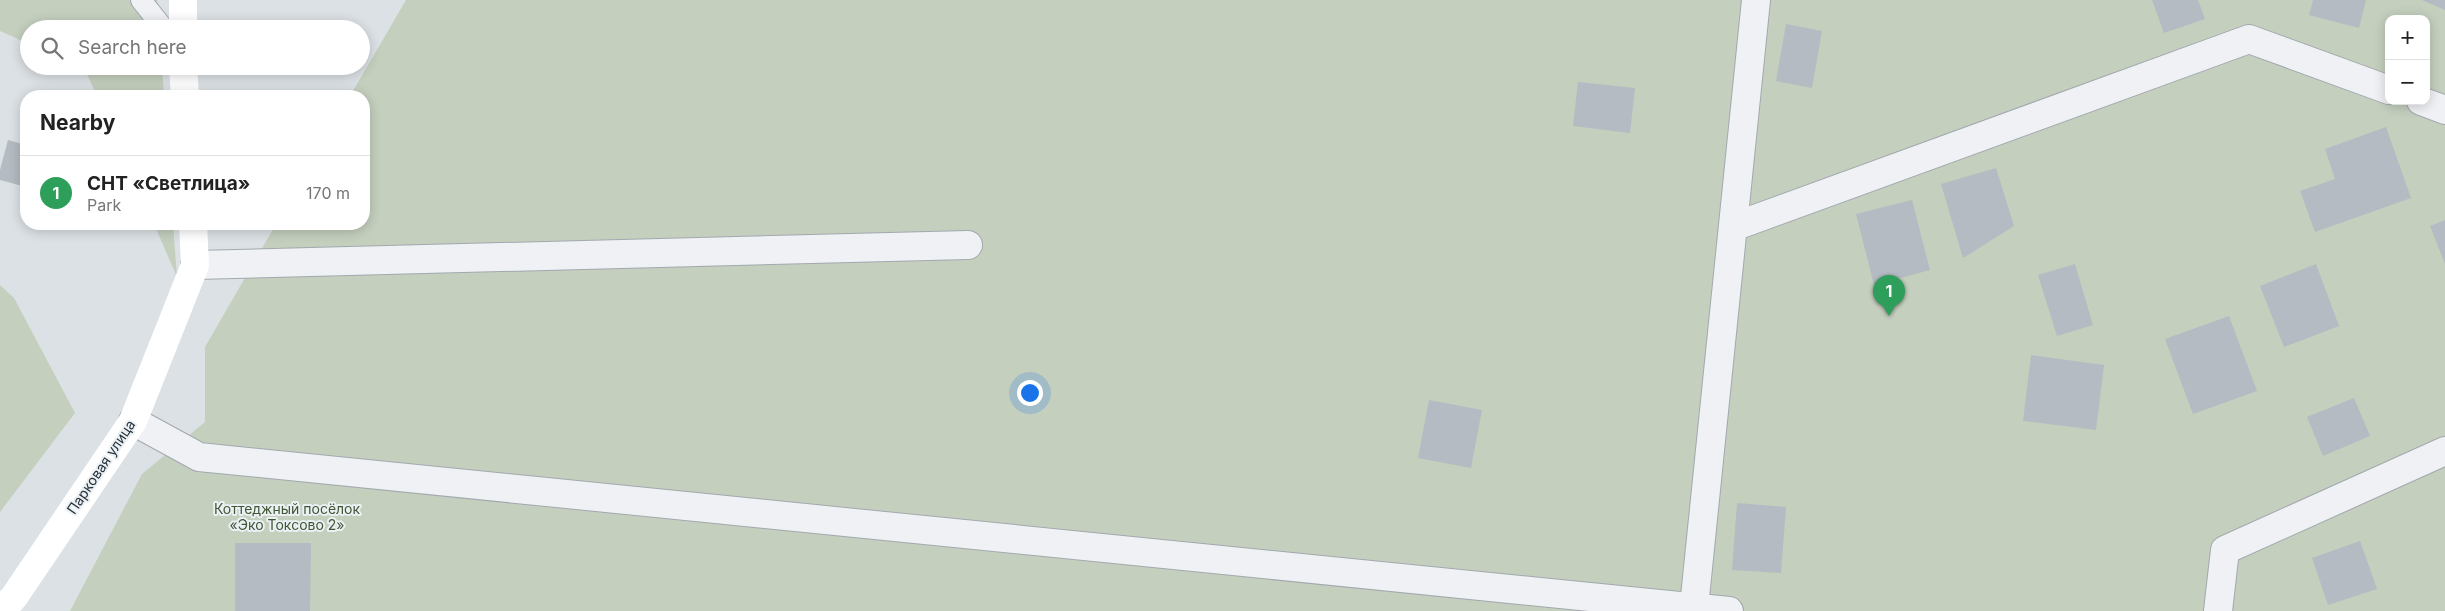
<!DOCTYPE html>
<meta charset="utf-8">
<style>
body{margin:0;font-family:Inter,sans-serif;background:#f2f2f2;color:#222}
.controls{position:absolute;right:15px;top:15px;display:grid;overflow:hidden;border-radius:10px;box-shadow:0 2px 12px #0003}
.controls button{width:45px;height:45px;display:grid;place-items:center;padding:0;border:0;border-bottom:1px solid #e0e0e0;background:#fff;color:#222;font:25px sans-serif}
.you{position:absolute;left:1029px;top:392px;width:18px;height:18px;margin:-12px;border:4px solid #fff;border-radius:50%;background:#1a73e8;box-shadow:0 0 0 8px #1a73e833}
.badge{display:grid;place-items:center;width:32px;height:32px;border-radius:50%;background:#c44769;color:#fff;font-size:16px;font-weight:700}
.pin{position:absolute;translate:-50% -41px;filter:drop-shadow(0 1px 2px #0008)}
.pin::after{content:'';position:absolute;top:26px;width:18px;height:15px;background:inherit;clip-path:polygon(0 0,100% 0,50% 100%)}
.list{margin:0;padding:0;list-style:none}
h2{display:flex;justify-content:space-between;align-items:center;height:65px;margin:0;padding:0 20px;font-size:21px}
h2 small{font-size:16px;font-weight:400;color:#767676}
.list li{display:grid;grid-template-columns:32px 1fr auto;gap:15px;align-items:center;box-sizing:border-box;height:75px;padding:0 20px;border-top:1px solid #e0e0e0}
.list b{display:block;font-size:19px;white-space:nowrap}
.list p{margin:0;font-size:16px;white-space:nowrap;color:#767676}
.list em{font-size:16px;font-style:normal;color:#767676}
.icon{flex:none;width:28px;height:28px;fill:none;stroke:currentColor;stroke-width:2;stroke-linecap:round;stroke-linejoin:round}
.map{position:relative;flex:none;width:2445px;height:611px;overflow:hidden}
.search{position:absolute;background:#fff;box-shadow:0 2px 12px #0003;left:20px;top:20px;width:350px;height:55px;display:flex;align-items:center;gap:12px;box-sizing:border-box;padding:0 18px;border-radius:28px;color:#767676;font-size:19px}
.panel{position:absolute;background:#fff;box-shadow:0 2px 12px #0003;left:20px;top:90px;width:350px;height:140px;border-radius:20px}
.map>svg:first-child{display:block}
</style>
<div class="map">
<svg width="2445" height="611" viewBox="0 0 2445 611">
<rect width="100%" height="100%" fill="#dce1e5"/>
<path fill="#c4cfbe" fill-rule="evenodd" d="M0,0H157L159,29H29V44L0,31Z
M406,0H2445V611H70L142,474L205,422V347L276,224H364V96H350ZM2389,19H2426V101H2389Z
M80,66H162L164,96H97L84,68Z
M154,224H173L177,277Z
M0,285L14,298L75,413L0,512Z"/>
<path fill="#b4bbc2" d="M2152,0H2198L2205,19L2164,33Z
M2313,0H2366L2359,28L2309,15Z
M2422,0H2445V10Z
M1786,24L1822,31L1812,88L1776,81Z
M1578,82L1635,88L1630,133L1573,126Z
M2386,127L2411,198L2315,232L2300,191L2335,179L2325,149Z
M8,140L26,145V187L0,180V170Z
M1996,168L2014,226L1963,258L1941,184Z
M1912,200L1930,270L1874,285L1856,214Z
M2445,220V264L2430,226Z
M2075,264L2093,325L2057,336L2038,275Z
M2316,264L2339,326L2284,347L2260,286Z
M2229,316L2257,391L2193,414L2165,339Z
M2031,355L2104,365L2096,430L2023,421Z
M2354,398L2370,436L2323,456L2307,417Z
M1429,400L1482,410L1471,468L1418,458Z
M1737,503L1786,507L1781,573L1732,570Z
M2360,541L2377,589L2328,605L2312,558Z
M235,543H311L310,611H235Z"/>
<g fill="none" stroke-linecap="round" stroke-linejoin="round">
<defs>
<path id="lane" d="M141,0L164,29"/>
<path id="street" d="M2421,101L2445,110
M1733,227L2249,39L2389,90
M195,265L968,245
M133,421L199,457L1729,611
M1694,607L1756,0
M2218,611L2225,550L2445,451"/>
</defs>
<use href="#lane" stroke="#a2a9af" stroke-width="22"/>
<use href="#street" stroke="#a2a9af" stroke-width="30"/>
<use href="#lane" stroke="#eff1f4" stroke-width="20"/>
<use href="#street" stroke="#eff1f4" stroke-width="28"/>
<path stroke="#fff" stroke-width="28" d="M183,29V0
M183,66L185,96
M1,611L14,597L133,421L195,265L193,224"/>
</g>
<g text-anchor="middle" stroke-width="4" stroke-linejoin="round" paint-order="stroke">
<g font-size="14" fill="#27313b" stroke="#ebf0f3">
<text transform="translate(101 467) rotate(-56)" y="5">Парковая улица</text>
</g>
<g font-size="14" fill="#3f5635" stroke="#ebf0f3">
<text x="287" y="514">Коттеджный посёлок<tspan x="287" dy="16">«Эко Токсово 2»</tspan></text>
</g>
</g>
</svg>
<div class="controls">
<button>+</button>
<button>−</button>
</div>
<div class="you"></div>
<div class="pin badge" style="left:1889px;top:316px;background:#2e9e5b">1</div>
<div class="search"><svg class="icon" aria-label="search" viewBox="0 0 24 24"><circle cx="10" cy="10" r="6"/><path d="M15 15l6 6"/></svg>Search here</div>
<section class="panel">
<h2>Nearby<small></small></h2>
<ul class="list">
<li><span class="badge" style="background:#2e9e5b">1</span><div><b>СНТ «Светлица»</b><p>Park</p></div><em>170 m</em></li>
</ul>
</section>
</div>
